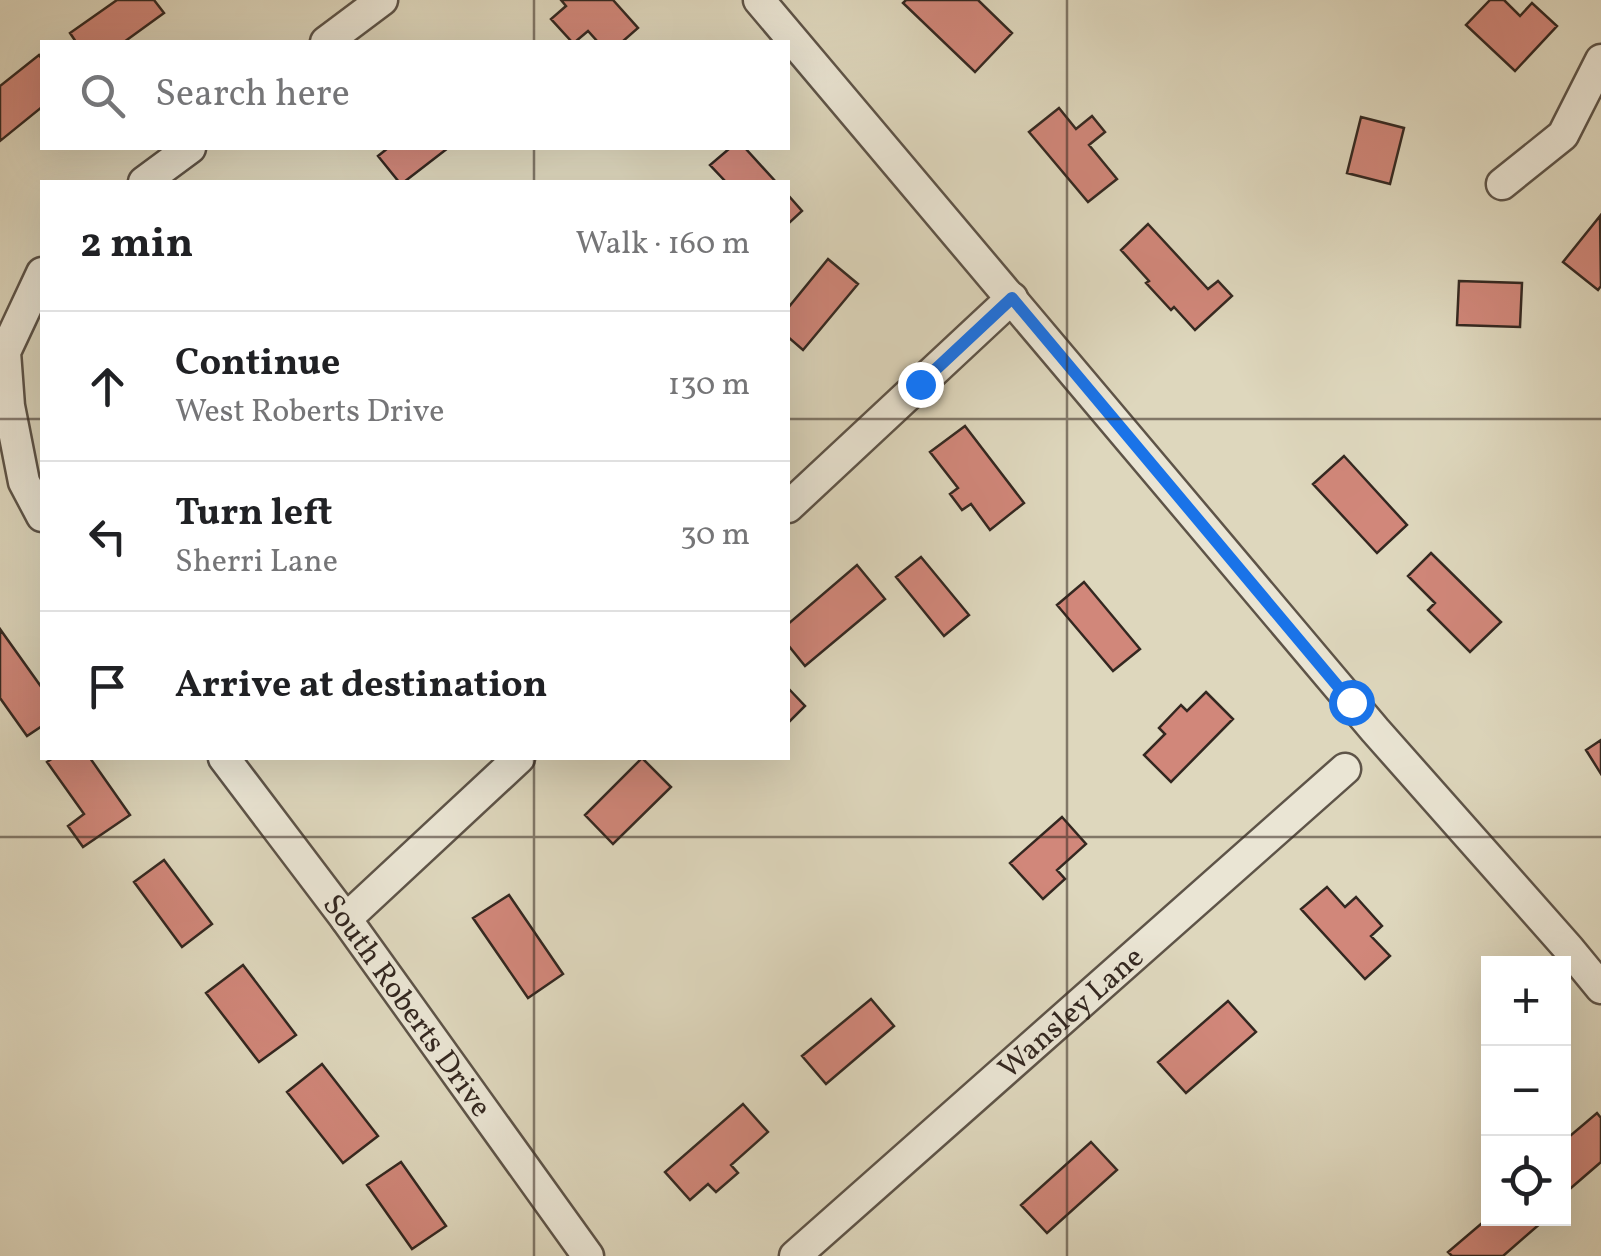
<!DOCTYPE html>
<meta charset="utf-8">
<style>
body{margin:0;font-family:Vollkorn,serif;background:#f6f6f6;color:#202124}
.controls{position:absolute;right:30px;bottom:30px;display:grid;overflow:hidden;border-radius:0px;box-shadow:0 10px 40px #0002}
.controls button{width:90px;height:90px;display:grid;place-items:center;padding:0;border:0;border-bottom:2px solid #e0e0e0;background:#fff;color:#202124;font:50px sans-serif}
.stop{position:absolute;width:30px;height:30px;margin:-22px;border:8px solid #1a73e8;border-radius:50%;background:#fff}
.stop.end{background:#1a73e8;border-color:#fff;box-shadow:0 2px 10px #0008}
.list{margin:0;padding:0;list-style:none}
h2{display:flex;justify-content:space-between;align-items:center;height:130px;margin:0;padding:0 40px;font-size:42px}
h2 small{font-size:32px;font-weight:400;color:#757577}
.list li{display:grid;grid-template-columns:65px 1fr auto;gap:30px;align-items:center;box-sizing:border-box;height:150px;padding:0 40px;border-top:2px solid #e0e0e0}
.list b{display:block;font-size:38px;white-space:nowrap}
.list p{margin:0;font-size:32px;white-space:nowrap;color:#757577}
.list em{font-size:32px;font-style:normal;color:#757577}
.icon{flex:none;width:55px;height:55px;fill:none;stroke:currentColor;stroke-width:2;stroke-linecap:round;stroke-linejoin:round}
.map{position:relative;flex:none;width:1601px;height:1256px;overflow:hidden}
.search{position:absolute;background:#fff;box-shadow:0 10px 40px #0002;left:40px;top:40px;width:750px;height:110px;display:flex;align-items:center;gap:25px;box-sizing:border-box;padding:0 35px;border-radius:0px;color:#757577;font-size:38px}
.panel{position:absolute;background:#fff;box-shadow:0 10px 40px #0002;left:40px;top:180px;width:750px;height:580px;border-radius:0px}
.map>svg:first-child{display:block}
</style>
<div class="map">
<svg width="1601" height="1256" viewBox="0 0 1601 1256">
<rect width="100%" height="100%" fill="#ded7bd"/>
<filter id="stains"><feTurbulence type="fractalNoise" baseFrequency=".002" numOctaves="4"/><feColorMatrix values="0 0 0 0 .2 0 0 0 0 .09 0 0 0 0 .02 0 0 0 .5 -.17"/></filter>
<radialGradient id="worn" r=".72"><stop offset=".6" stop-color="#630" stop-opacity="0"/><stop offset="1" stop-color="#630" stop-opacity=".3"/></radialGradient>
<path fill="#d1877a" stroke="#342821" stroke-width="2.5" d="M117,0H154L164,13L124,42H76L70,33Z
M561,0H613L638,28L622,42H598L588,31L575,42H572L551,19L566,6Z
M906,0H978L1012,33L975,72L903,3Z
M1490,0H1504L1520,16L1532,3L1557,26L1515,71L1466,25Z
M39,55L42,59V107L0,141V86Z
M1059,108L1076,129L1092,116L1105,132L1089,145L1117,179L1088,202L1029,132Z
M1361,117L1404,128L1390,184L1347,173Z
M388,148H448L404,182H399L378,156Z
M730,148H745L776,182H726L710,165Z
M788,195L802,211L788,224Z
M1600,216L1601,286L1598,290L1563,262Z
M1148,224L1208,289L1218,281L1232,296L1195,330L1174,307L1171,310L1146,283L1149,281L1121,250Z
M828,259L858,284L803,350L788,337V308Z
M1459,281L1522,283L1520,327L1457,325Z
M965,426L1024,503L990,530L971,504L962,510L950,494L958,488L930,452Z
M1344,456L1407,525L1377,553L1313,484Z
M1431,553L1501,622L1470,652L1428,610L1435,603L1408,576Z
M921,557L969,615L944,636L896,577Z
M857,565L885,599L805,666L788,645V624Z
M1084,582L1140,649L1113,671L1057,605Z
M0,629L42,688V726L27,736L0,698Z
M788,688L805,706L788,723Z
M1206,692L1233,719L1171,782L1144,755L1165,734L1159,728L1181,705L1187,711Z
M1601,740V774L1586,750Z
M53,758H90L130,815L83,847L68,826L84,814L47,762Z
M642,758L671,787L613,844L585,815Z
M1062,817L1086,844L1057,870L1065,879L1043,899L1010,863Z
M164,860L212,924L182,947L134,882Z
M1327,887L1345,907L1356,897L1382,926L1371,936L1390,956L1365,979L1301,909Z
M509,895L563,974L528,998L473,918Z
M243,965L296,1035L259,1062L206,993Z
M871,999L894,1026L826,1084L802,1056Z
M1228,1001L1256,1032L1186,1093L1158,1062Z
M322,1064L378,1136L343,1163L287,1092Z
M743,1104L768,1132L731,1165L738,1173L716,1192L708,1184L690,1200L665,1172Z
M1597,1113L1601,1118V1162L1564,1194V1141Z
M1091,1142L1117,1170L1047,1233L1021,1205Z
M401,1162L446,1226L412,1249L367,1185Z
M1488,1218H1539L1542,1222L1503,1256H1452L1448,1252Z"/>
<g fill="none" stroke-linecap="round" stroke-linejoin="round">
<defs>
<g id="street">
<path d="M759,0L1375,730L1569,949L1601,988"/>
<path d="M326,42L382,0"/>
<path d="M144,182L190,148"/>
<path d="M1502,184L1563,135L1601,60"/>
<path d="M42,273L5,352L9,406L24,482L42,516"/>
<path d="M788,507L1012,298"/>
<path id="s1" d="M224,758L346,919L588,1256"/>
<path d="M346,919L519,758"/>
<path id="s2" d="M795,1256L1345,769"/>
</g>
</defs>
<use href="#street" stroke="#5e5448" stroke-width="35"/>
<use href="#street" stroke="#eae5d4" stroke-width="30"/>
</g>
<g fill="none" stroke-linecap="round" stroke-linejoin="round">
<path stroke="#1a73e8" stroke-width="12" d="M920,384L1012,298L1351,702"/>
</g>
<path fill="none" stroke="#342821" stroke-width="2.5" stroke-opacity="0.55" d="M534,0V42M1067,0V1256M534,148V182M0,419H42M788,419H1601M534,758V1256M0,837H1601"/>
<g text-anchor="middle" stroke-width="9" stroke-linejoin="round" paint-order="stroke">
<g font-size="30" fill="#342821" stroke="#eae5d4">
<text dy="10" stroke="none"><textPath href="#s1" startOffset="308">South Roberts Drive</textPath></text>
<text dy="10" stroke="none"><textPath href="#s2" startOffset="368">Wansley Lane</textPath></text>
</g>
</g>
<rect width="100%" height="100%" filter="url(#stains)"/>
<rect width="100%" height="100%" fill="url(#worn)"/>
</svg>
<div class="controls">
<button>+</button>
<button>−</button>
<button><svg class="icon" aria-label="locate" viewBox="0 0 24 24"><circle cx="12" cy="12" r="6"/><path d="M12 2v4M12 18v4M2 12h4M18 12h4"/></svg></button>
</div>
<div class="stop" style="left:1351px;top:702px"></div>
<div class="stop end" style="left:920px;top:384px"></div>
<div class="search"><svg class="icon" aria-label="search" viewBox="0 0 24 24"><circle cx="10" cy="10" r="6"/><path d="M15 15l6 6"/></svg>Search here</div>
<section class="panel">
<h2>2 min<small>Walk · 160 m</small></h2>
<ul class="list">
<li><svg class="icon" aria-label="ahead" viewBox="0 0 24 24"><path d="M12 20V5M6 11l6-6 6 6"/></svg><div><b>Continue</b><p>West Roberts Drive</p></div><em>130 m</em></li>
<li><svg class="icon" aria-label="left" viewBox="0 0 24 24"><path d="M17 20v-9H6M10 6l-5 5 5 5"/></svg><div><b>Turn left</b><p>Sherri Lane</p></div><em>30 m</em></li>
<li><svg class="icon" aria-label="arrive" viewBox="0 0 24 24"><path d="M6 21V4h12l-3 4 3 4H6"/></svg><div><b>Arrive at destination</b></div></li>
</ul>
</section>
</div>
